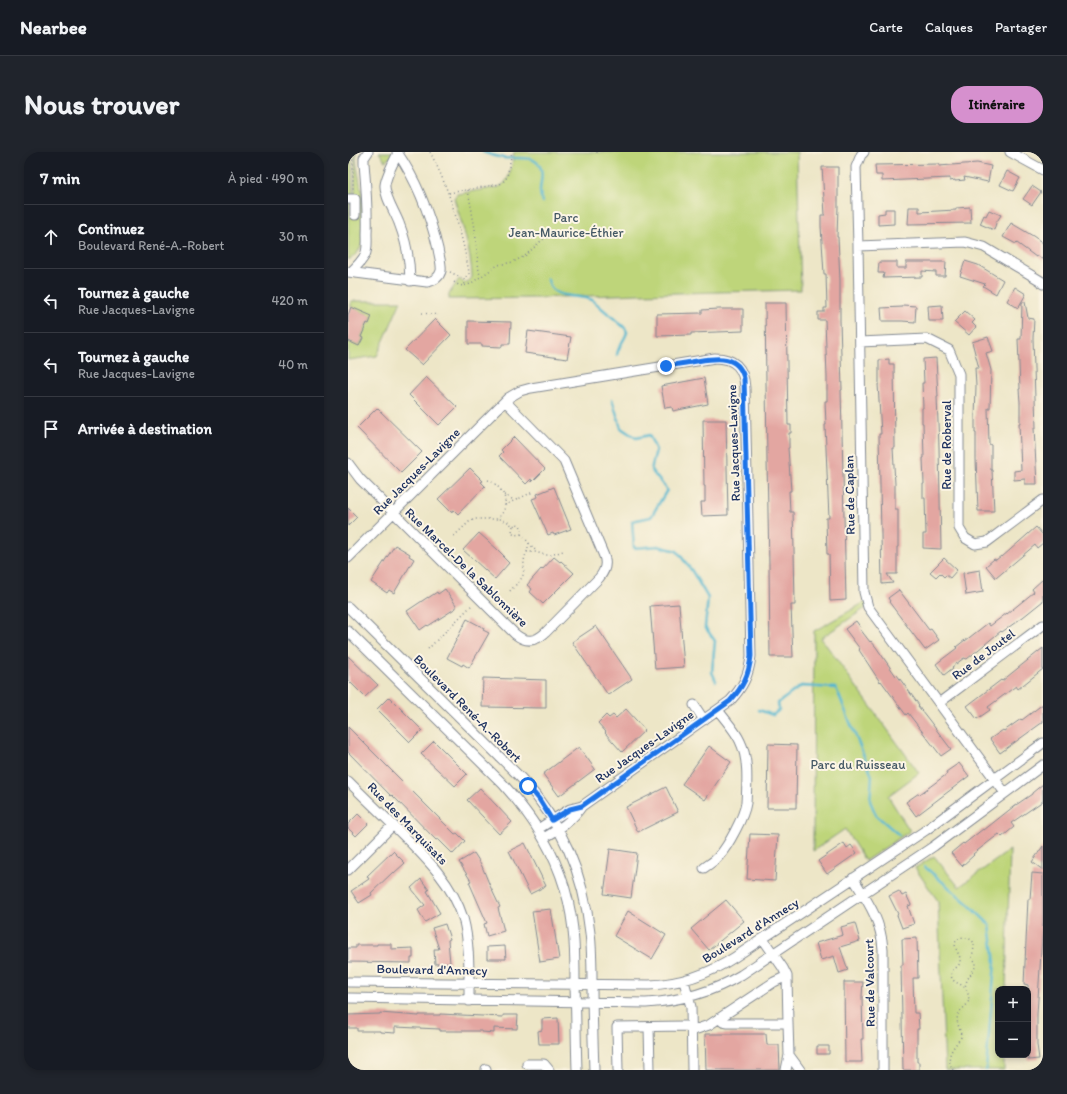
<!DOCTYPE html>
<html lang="fr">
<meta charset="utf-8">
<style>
body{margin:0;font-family:Itim,sans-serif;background:#20242c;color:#f1f3f6}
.controls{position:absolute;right:12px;bottom:12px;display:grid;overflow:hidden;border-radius:8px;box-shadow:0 2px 6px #0003}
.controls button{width:36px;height:36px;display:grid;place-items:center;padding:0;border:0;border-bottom:1px solid #363941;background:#171b24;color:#f1f3f6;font:20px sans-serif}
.stop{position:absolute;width:12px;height:12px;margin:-9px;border:3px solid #1a73e8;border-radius:50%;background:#fff}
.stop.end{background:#1a73e8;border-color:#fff;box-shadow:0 1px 4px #0008}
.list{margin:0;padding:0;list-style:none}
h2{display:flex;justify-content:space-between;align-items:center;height:52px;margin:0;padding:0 16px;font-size:17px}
h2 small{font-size:13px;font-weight:400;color:#9ea1a6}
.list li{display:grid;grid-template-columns:26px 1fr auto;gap:12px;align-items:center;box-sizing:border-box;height:64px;padding:0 16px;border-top:1px solid #363941}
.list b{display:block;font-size:15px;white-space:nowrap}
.list p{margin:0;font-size:13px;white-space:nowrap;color:#9ea1a6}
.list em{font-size:13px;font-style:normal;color:#9ea1a6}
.icon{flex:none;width:22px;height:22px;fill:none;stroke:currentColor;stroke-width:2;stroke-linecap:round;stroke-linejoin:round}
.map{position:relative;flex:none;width:695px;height:918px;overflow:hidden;border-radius:16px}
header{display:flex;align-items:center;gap:24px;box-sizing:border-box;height:56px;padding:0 20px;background:#171b24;border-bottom:1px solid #363941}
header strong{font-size:19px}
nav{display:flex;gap:22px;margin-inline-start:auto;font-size:14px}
.intro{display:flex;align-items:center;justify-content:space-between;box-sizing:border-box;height:96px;padding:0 24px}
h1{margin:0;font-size:28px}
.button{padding:10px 18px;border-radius:16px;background:#d690ce;color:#111;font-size:14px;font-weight:700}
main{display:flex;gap:24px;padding:0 24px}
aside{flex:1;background:#171b24;border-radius:16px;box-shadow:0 2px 6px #0003}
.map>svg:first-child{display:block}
</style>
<header>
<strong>Nearbee</strong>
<nav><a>Carte</a><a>Calques</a><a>Partager</a></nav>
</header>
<div class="intro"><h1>Nous trouver</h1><a class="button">Itinéraire</a></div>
<main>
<aside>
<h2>7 min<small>À pied · 490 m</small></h2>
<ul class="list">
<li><svg class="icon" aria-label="ahead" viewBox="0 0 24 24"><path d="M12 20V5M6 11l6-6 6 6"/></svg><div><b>Continuez</b><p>Boulevard René-A.-Robert</p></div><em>30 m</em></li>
<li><svg class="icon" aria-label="left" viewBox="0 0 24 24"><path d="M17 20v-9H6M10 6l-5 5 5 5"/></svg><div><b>Tournez à gauche</b><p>Rue Jacques-Lavigne</p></div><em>420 m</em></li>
<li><svg class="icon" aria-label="left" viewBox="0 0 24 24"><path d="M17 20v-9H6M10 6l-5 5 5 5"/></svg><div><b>Tournez à gauche</b><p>Rue Jacques-Lavigne</p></div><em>40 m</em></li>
<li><svg class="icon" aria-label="arrive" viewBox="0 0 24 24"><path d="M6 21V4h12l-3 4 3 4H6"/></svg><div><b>Arrivée à destination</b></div></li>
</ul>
</aside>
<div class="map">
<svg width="695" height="918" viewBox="0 0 695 918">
<rect width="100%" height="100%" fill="#fcf5e5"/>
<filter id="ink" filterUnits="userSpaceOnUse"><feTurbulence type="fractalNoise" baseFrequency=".025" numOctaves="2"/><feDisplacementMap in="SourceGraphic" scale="8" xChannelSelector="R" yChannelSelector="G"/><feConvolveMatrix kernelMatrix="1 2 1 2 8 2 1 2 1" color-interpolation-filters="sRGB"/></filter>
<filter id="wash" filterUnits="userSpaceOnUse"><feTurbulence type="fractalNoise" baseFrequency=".012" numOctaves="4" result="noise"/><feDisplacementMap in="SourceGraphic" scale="16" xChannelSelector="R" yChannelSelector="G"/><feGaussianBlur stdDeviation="0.9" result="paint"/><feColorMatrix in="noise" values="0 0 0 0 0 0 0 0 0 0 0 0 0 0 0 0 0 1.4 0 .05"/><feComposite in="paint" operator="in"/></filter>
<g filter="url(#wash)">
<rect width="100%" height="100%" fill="#ede6c7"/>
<path fill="#bed57a" stroke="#6c826c" d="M0,0L3,6L4,11L5,45L0,44Z
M7,0H8V9L14,41L15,89C12,98 9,103 0,108V49H2V65H12L11,45H7Z
M31,0H51L37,9Z
M166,0H449L453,138L290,142L189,146L101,147V142L111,127C116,132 121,131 124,125C123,98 114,72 106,46L109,42L151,35C163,29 164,12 166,0Z
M3,149H53L29,204L0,208V189L11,194L15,186L13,185L19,171L21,172L24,164L3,155Z
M519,449L522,453L473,486L571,621L540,644L562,679L517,709L497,677L465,699L466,479Z
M662,698L658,837H650V903H656V918H597L590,749L567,716L586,704L611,735Z"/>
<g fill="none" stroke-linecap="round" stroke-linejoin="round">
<path stroke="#51b6cf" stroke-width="2.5" d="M135,0C142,3 149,5 156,6C167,7 189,2 193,17C196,29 188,37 195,50
M199,126C201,130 202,134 204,137C212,146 233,143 244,148L277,176L279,180C277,188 270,194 269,203
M264,247L273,276L288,286L301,283L308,298L303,318L319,338L303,365L284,369L286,396L310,394L329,399L344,419L360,446L357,475L367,489L364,520L368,529
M411,558L425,563L431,558L430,551L453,534L488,536L524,624L522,649L528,663L551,683
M577,715L619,751L642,773L647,810L638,918"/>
</g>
<g id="blocks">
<path fill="#e3a6a1" d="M629,11L643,14L640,30L616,25L617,28L607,29V28L602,29V26L534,29V23H528L527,13L591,12V14Z
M474,15H490V54L489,85H490L492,128V168L494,238H493L498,448L482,449L481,402H479L478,366H481L477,273H478L477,249H479V225L477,168H470V160H476V156H479L478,122H476L473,74V63H477Z
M659,19L672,26L665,39L652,33Z
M684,34L693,40L684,53L675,47Z
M561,55H571V60L608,58V56L622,55L623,71L560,72Z
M537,57H546V72L530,73V62L537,61Z
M641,58L653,63L648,71L646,78L632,72L636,63L638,64Z
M663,71L685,84L695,91V108L689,103L688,105L669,91L668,92L655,85Z
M617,109L630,113L655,128L648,142L635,134L637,132L612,124Z
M531,110H549V116H558V110H598L597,124H588V120L574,119V125L535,126L536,121H530Z
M667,135L678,142L670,156L659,149Z
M674,150H677L680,166L686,167L685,186L688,276H686L689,332H677V327L666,328V319L673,318L671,271H672V250L671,237H672L670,187H673Z
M417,151H438L440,273H443V281H441V296H440L443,339H441L442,360H445L446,398L447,453H443L445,505H422L421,413L419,308Z
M555,153L568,154L567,170L554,169H534L533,156L555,155Z
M594,153L595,169H581L580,154Z
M3,155L24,164L21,172L19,171L13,185L15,186L11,194L0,189V163Z
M371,157H395V179L343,181V183L309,184V162L354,161V158Z
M617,159L627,168L624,171L628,175L621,183L606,170Z
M87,167L103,183L74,213L57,198Z
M120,169L163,170L162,192H154V195L134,194V192H120Z
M180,179L223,185L219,207L177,201Z
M640,185L645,199L638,201L643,218L642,256H640L641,292L643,293V318H644L646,359H630L628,307V281H627V266L628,234L627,216H631L624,190Z
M588,206L590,245H589L591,295L593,397L575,396V382H578L577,346H575V332H576L575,306H576L575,271H574V256H575L574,231H576L575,207Z
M541,207V212H546L547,296H545L547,332V357H550V395H549V422H539L545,431L534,432L531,282H533L530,232H531V208Z
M78,225L109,255L91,273L61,243Z
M356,226L360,252L325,259L324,255L317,256L313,234Z
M29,256L74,300L53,321L9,276Z
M355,268H378L380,363L354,364L353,350H357V334H356Z
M166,285L197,317L184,330L183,327L178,332L151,304L155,300L153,298Z
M122,316L135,329L133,330L137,334L110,362L106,358L103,360L90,347Z
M206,335L223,377L206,383L205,381L200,383L184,347L190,345L189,342Z
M0,356L9,365L0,374Z
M688,375L695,383V391L689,396L687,393L648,426L638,414L646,407L648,408L653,404L654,405Z
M131,381L149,397L156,404L155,405L161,411L147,427L115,398Z
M47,393L62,402L61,404L66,407L46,441L41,438L39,441L23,430Z
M206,405L212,410L213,409L226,421L195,452L182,440L184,437L179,433L193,417L194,418Z
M596,406L609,418L602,426L598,423L596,425L592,421L588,425L582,420Z
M632,418L635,440L618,443L615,421Z
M695,427V449L675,465L654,480L653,479L619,507L616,506L604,515L605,516L596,523L588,512L609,496L608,495L617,488V489L640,471L642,474L659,461V462L686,440L684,437Z
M97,437L108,453V456L80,474L79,473L72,478L59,459L80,445V446L89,440L90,442Z
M551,438L581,478L583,477L591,488L577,498L541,450L542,449L540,446Z
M331,452L336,515L307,517L302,454Z
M119,467L136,476L135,478L141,481L121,516L115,512L114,514L99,506Z
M508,469L513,476L512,477L522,490L523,489L528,495L548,524L549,523L568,549L571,553L570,554L581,568L603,597L593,604L560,561L558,563L533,529L532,530L511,498L512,497L497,477Z
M248,474L284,527L260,543L224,490Z
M695,496V517L670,537L668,534L640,555L642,558L629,567L619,554L653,528L654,529Z
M0,504L30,533L17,545L0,528Z
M135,526L198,528V556L134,555Z
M41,545L74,578L62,590L29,557Z
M695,552V570L652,601L642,587L655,578L656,579L673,567L674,568Z
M278,557L297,578L274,600L257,581L258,580L250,571L258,563L261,566L265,563L268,566Z
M0,575L107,682L109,681L117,689L105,702L90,687L88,688L44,643L43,644L0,600Z
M86,589L119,622L107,634L73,602Z
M420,592L449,593L448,656H419Z
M361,594L383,610L357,648L334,632Z
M231,595L247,617L211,644L195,622Z
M611,611L621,624L568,664L558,650L571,641L572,642L599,622L598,620Z
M695,632V649L663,671L666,675L654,685L651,682L625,702L626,703L614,714L603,701L615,691L616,692L635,677L636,678L665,655L684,642V641Z
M318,635L330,660L290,680L278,655Z
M132,636L164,670L151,682L119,648Z
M10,662L20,672L8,684L0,676V672Z
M402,682L430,683L427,729L399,727Z
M177,691L198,734L182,742L161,699Z
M496,691L499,696L503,693L509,701L479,722L470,709Z
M695,694V718L684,710Z
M262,697L289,701L283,746L256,742Z
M45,699L57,711L46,721L45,720L23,741L24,743L11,751L3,739L21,727L19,724Z
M126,701L133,712L142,734L152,755L150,756L156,779L139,784L136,772L139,771L121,730L123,729L111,710Z
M684,721L695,722V770L689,862V893L691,907L680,908V833L676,832L680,747H682Z
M73,727L81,738L79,739L92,761L77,770L70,758L77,753L63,736Z
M551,739L554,744L558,742L563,753L560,754L566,772L554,776L549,763L550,762L541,744Z
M378,748L396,769L361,798L343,777Z
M203,757L211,807L192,810L184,759Z
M280,759L318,783L304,807L266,784Z
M507,771L512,789L492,795L500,818L491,821L486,804L473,808L468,791L495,783L493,775Z
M97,772L102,787L100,788L102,811L87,812L86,797H91L84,776Z
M569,786L570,826H565L566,861H570L571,877H569V910H571V918H555L553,813H555L554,787Z
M29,792H43V797L65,796V806H63V811L0,810V796H8V793H29Z
M157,794L158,807H139V795Z
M496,830H515L514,844L515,887H513L514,910H497Z
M32,861L71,864V863H92V862L155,865V863H170L169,877L146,876V881L134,880V879H92V877L47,875V881L32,880V879H9V876H0V863L32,862Z
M210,866L211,892H191L190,879L194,878V867Z
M357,882H418L419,893H431L432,918H358Z
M469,894H481V902H469Z"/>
</g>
</g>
<g filter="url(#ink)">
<use href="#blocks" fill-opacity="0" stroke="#848a92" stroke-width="1"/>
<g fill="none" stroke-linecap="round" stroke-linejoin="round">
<defs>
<path id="minor" d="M516,0L513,3L508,15L510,94L516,440L520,455L657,641
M662,0L695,18
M50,1C46,9 38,24 37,33C36,44 47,60 51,71C58,89 62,109 62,129
M0,47H7V63
M510,94L617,90L636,95L693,129L695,132
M0,120L79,130C85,129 91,126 93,119C94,112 91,104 90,97C82,63 69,29 49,0
M3,120C8,115 14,109 17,103C20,97 19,89 19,82C20,58 18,34 16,11V6L20,0
M512,190L579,187L601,198L611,222V376L617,386L627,392L639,390L695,348
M0,311L12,327L167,482C178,491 187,490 197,481L251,426C257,419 259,412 256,404L216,309L157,249
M0,406L160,246L172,239L183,236L367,206C388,206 396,217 397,236L403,504C401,523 395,535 382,549L234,654C223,670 211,677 196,686
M0,455L174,627C213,670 236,723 242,781C244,798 244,815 244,832C244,861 245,889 246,918
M0,479L155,632C170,649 184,666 195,686C213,717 224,754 226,790C227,804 227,818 227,833C228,861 228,890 229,918
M591,551L695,473
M346,553L356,568
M0,629C17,646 35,663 52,680C78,706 104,731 115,766C122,791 121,822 121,849
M190,677L222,657L234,654
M356,716C361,712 367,709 371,704C380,694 396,665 398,651C399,631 401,607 392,589C387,578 377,568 370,558
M0,718L45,673
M505,726C520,750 533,768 535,797V918
M336,829L343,855L344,918
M0,830L301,833C333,832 361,822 387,805L578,678L695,591
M0,846L298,851C332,849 363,841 393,823L586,694L695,613
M371,866L375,870L380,871H440L439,824L435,816L415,787
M440,871L441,903L452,918
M301,875L302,918
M179,912H196L201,918
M138,918V917
M270,918L269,875L337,874L349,877L361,873L426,830L439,824
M438,918L441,903"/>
</defs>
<use href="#minor" stroke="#848a92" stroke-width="11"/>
<path stroke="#848a92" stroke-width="1.5" stroke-dasharray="1 3" stroke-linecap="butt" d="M2,0L5,9V38
M82,0C102,38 113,78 121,120V122L116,127L117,134
M249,0V4
M120,38L127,77
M101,41L152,32L157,28L159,25L164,0
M127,77L131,120L133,124
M102,120L116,127
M106,130C111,134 115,135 122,132L150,113L165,110L177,104L194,88L206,82
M74,161L90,163
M140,328C149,332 159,342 157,353C157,358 153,363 150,367
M156,343L166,348
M157,353L185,340
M173,382L189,400
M106,384L121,370L127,367H152L160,370L165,374L169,372L172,373L174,378L173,382L166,383L164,380L165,374
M179,400L181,391
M162,439C166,434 173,429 175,423C177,415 174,409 179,400H187L198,403H203L215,399
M80,497L124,453
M605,918C596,903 606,896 613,885C613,877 607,870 610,863C614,853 625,855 619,839C615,829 600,833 604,819C607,816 612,814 612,809C614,802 598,790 615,785C630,788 626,794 624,805L628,811V814L619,828L617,835"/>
<use href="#minor" stroke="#fff" stroke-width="9"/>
</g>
</g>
<g fill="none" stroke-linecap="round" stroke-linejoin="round" filter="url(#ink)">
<path stroke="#1a73e8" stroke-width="5" d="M180,634L191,647L204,668L222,657L234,654L382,549C395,535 401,523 403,504L396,226C390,202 368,206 349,209C339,211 329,212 318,214"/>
</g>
<g text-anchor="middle" stroke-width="4" stroke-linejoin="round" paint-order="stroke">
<g font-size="13" fill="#445865" stroke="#fcf5e5">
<text x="218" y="70">Parc<tspan x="218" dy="15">Jean-Maurice-Éthier</tspan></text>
<text x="510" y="617">Parc du Ruisseau</text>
</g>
<g font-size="13" fill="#1b2f5e" stroke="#fcf5e5">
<text transform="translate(385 291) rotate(-92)" y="5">Rue Jacques-Lavigne</text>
<text transform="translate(598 293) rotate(-90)" y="5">Rue de Roberval</text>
<text transform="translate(68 319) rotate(-45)" y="5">Rue Jacques-Lavigne</text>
<text transform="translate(501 343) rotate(-91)" y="5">Rue de Caplan</text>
<text transform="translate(119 415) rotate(44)" y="5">Rue Marcel-De la Sablonnière</text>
<text transform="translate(635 502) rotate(-37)" y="5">Rue de Joutel</text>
<text transform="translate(120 556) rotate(45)" y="5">Boulevard René-A.-Robert</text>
<text transform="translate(296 594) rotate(-35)" y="5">Rue Jacques-Lavigne</text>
<text transform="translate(60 671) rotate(46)" y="5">Rue des Marquisats</text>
<text transform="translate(402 778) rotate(-32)" y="5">Boulevard d'Annecy</text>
<text transform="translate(84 817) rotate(1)" y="5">Boulevard d'Annecy</text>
<text transform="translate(521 831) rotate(-91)" y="5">Rue de Valcourt</text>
</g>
</g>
</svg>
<div class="controls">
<button>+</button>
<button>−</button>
</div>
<div class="stop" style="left:180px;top:634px"></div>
<div class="stop end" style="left:318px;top:214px"></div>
</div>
</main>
